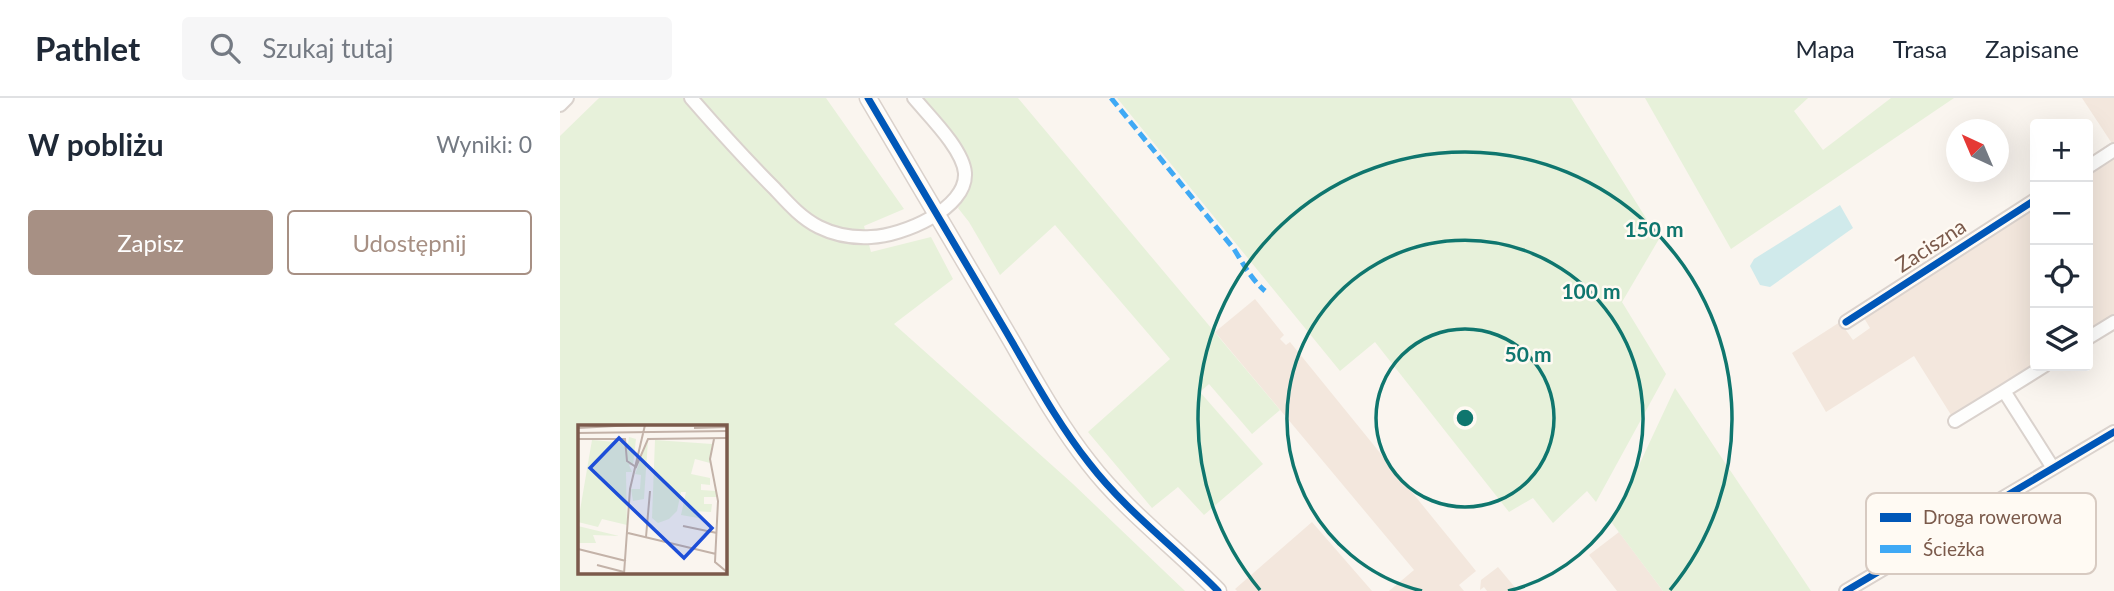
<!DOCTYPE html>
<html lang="pl">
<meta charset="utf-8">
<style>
body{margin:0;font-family:Lato,sans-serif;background:#f6f6f7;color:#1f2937}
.controls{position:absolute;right:21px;top:21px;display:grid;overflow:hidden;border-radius:7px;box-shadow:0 7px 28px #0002}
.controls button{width:63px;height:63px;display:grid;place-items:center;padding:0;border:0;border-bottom:2px solid #e0e1e3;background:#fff;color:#1f2937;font:35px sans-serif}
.compass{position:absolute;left:1386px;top:21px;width:63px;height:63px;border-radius:50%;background:#fff;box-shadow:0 7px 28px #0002;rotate:316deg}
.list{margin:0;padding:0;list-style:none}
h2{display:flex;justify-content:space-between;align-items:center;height:91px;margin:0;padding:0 28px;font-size:30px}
h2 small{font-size:23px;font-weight:400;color:#747a83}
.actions{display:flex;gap:14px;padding:21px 28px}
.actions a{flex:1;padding:16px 0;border:2px solid #a79084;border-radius:7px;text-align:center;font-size:24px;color:#a79084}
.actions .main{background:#a79084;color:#fff}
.icon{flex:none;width:38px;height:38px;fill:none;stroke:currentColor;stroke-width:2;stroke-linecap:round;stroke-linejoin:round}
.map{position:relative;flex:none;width:1554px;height:493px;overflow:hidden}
header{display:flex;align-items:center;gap:42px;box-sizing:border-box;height:98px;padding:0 35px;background:#fff;border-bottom:2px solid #e0e1e3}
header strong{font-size:33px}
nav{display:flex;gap:38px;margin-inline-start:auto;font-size:24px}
.search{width:490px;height:63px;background:#f6f6f7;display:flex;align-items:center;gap:18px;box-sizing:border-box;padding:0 24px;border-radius:7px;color:#747a83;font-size:26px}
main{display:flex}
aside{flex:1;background:#fff}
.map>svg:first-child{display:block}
</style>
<header>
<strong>Pathlet</strong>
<div class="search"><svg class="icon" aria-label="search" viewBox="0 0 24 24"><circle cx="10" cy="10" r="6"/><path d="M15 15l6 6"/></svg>Szukaj tutaj</div>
<nav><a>Mapa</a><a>Trasa</a><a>Zapisane</a></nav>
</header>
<main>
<aside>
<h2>W pobliżu<small>Wyniki: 0</small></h2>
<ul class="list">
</ul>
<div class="actions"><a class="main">Zapisz</a><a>Udostępnij</a></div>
</aside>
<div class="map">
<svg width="1554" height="493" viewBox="0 0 1554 493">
<rect width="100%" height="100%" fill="#faf5ef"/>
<path fill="#f3e7dd" d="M1522,0H1554V47H1553Z
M1554,59V218L1528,235V76Z
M1475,109V268L1393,320L1354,258L1266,314L1232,255L1280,224L1293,242L1310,230L1304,220Z
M695,201L724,237L720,241L726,247L730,244L916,473L899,487L904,493H829L854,472L655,234Z
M752,424L812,493H677L675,491Z
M1059,434L1103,493H1057L1029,457Z
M938,469L958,493H927L924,489L920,492L921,482Z"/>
<path fill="#e7f1da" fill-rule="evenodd" d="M39,0H266L344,111L304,128L311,154L371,139L393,181L334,226L513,386L625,493H0V38ZM19,328H164V474H19Z
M359,0H458L720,312L692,336L649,286L640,294L703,366L644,417L618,389L592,410L528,334L610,261L495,127L440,177L409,124L398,110C422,79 412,65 390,38C380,26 370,13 359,0Z
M557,0H1011L1099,141L1062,204L1106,276L1036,404L1027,393L993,425L973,400L949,414L815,244L780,273Z
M1085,0H1248L1234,13L1263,52L1331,0H1394L1171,151Z
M1115,290L1251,493H1103L1052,425Z"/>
<path fill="#d0eaeb" d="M1280,107L1293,130L1210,189L1200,187L1190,168L1194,161Z"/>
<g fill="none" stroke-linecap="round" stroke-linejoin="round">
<defs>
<path id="street" d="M131,0C158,31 186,62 215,91C228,105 241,120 259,129C275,137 294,140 311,139C342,138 407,111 405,75C403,51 369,18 354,0
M0,7L7,0
M1528,69L1554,52
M1286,224L1475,102
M1528,240L1554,224
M1444,293L1484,268
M1395,323L1444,293L1493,370
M1286,493L1554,334"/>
<path id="secondary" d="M308,0C353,75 397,150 441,225C469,272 495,322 529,365C566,413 616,450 658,493"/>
</defs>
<use href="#street" stroke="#dad2cd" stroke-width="16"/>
<use href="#secondary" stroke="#dad1cb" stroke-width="19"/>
<use href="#street" stroke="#fefefd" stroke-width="12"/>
<use href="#secondary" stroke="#fefefd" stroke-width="16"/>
<path stroke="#3fa9f5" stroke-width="5" stroke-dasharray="10 5" stroke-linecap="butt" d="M551,0L674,151C684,167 691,181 705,193"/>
<defs>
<path id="cycleway" d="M308,0C353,75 397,150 441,225C469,272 495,322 529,365C566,413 616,450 658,493
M1286,224L1475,102
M1286,493L1554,334"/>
</defs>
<use href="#cycleway" stroke="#fffaf3" stroke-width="11"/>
<use href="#cycleway" stroke="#0057b8" stroke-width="7"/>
</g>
<g fill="none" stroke="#0f766e" stroke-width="3.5">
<circle cx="905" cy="320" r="89"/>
<path d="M862 493A178 178 0 1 1 948 493"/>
<path d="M700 492A267 267 0 1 1 1110 492"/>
</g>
<g text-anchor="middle" stroke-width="5" stroke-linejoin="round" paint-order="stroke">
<g font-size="21" fill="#7b5a4b" stroke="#fffaf3">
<text transform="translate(1371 148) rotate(-33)" y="7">Zaciszna</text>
</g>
</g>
<g transform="translate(18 327)">
<rect width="149" height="149" fill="#faf5ef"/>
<path d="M51,12L58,14L55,40H51L54,47H48L49,100L24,94L20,102L0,97L14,15L50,18ZM70,15L66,74L55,76L53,64H62L63,50L57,49ZM77,15L134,19L132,38L117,34L113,49L132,53V60L123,59V65L138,66L139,72H126V79H134L133,87L114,86L126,94L103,90L108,67H103L99,86L91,94L80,98L74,93ZM0,101L41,111L15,110L18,118H0Z" fill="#e7f1da"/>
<path fill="none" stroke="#c3b2a8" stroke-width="2" d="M0,3L56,0M116,3L149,2M0,8L149,6M0,14H47L49,36L58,42L70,14L149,13M136,14L132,34L140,76L137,137L149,147M105,101L139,108M50,108L138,129M68,112L72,66M0,124L48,136M19,140L46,147M46,149L52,64L67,0"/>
<path fill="#1d4ed8" fill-opacity="0.15" stroke="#1d4ed8" stroke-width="3.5" d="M41,13L134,103L106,133L12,43Z"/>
<rect width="149" height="149" fill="none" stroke="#7b5a4b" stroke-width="3.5"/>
</g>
<rect x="1306" y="395" width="230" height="81" rx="10" fill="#fffaf3" stroke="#d7cac1" stroke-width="2"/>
<rect x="1320" y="415" width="31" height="9" fill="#0057b8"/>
<rect x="1320" y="447" width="31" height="8" fill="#3fa9f5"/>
<g font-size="19" fill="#7b5a4b">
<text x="1363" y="426">Droga rowerowa</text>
<text x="1363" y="458">Ścieżka</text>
</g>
<circle cx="905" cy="320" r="10" fill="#0f766e" stroke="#fffaf3" stroke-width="3.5"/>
<g font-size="21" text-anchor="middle" font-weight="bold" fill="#0f766e" stroke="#fffaf3" stroke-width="5" stroke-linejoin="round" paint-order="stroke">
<text x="1094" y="139">150 m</text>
<text x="1031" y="201">100 m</text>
<text x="968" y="264">50 m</text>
</g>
</svg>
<div class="controls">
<button>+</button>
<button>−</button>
<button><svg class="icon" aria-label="locate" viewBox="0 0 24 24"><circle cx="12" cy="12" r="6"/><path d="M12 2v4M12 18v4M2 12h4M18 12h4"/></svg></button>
<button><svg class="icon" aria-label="layers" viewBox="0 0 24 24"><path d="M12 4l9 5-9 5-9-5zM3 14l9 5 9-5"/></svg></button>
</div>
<svg class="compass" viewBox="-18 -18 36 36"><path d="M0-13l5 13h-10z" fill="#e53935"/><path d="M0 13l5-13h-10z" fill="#747a83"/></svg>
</div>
</main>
